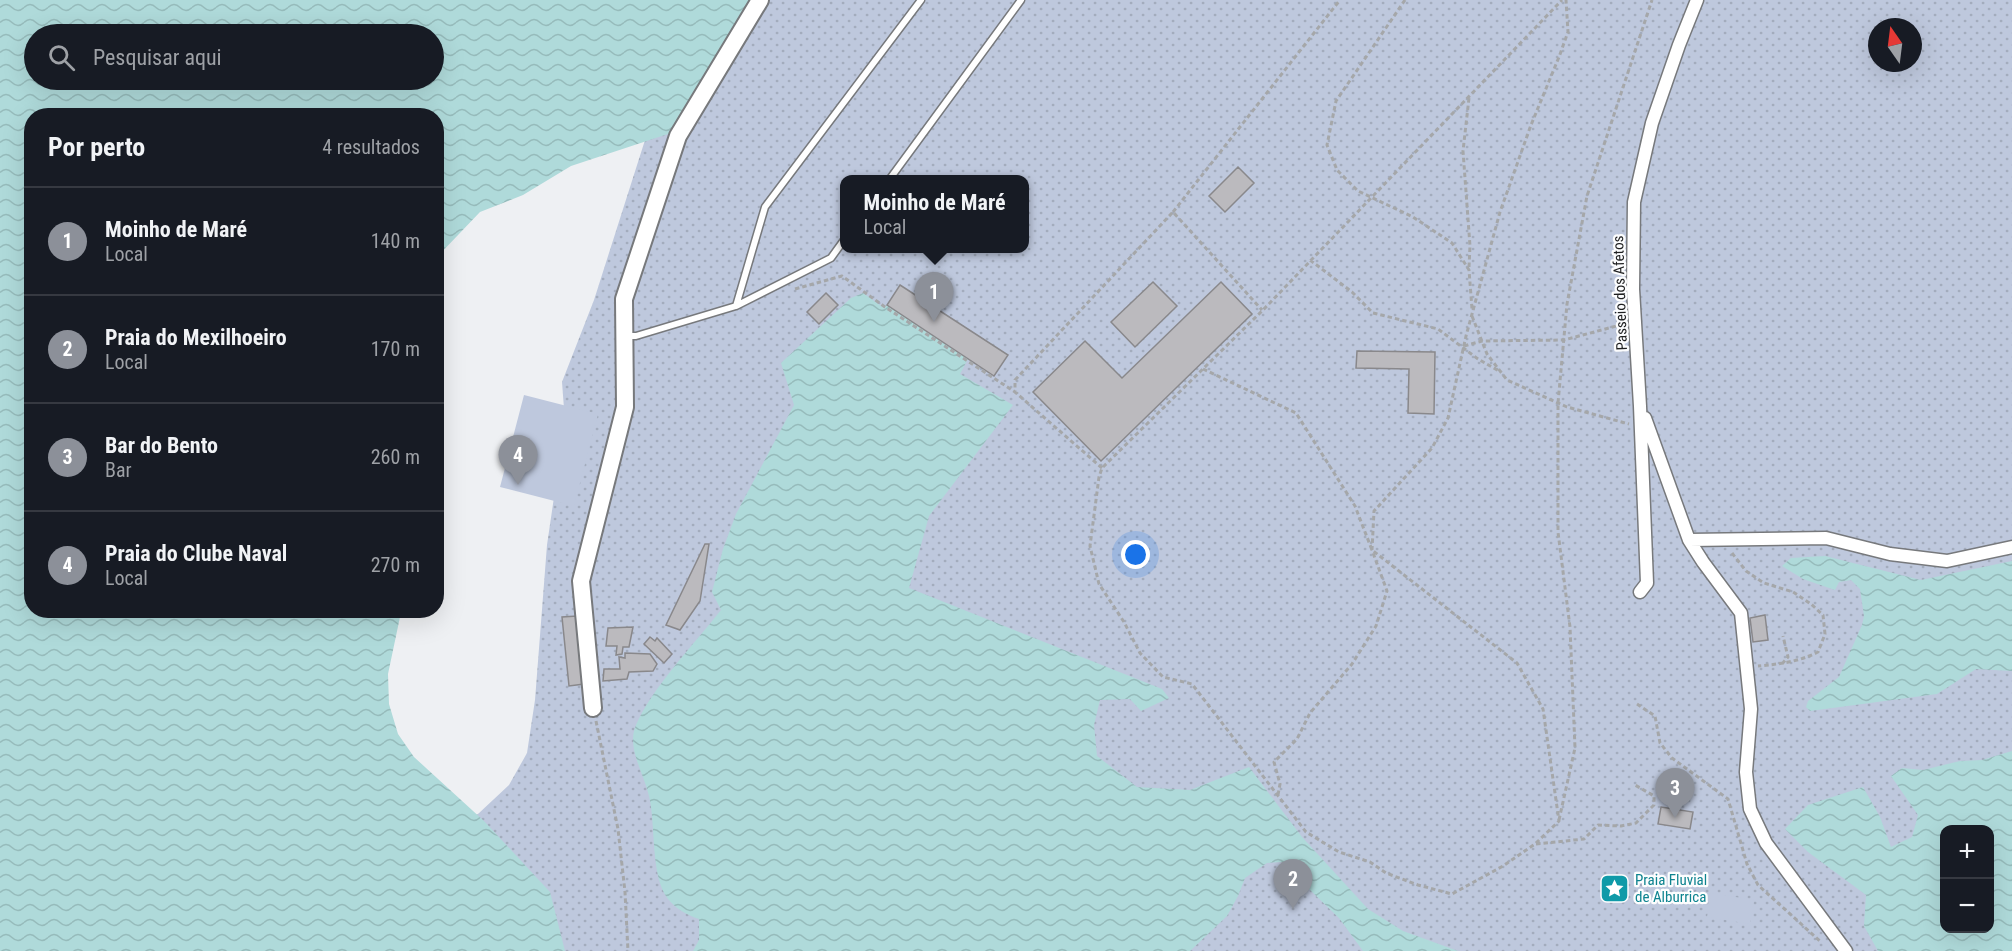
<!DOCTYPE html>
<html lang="pt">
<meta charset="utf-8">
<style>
body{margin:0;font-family:"Roboto Condensed",sans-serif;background:#242831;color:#f1f3f6}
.controls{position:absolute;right:18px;bottom:18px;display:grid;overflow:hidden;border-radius:12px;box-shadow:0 6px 24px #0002}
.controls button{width:54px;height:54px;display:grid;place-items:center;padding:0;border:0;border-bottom:2px solid #363941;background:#171b24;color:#f1f3f6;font:30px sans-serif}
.compass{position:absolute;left:1868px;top:18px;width:54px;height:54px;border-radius:50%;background:#171b24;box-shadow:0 6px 24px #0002;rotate:346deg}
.you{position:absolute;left:1136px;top:555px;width:21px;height:21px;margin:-15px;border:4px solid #fff;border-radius:50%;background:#1a73e8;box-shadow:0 0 0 9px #1a73e833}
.badge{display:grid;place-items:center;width:39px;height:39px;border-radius:50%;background:#8c9099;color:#fff;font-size:20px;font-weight:700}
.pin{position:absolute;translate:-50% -50px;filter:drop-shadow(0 2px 3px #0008)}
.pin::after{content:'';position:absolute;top:32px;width:21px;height:18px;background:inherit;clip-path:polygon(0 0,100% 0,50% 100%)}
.popup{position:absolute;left:840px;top:175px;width:189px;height:78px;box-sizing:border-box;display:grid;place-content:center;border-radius:12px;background:#171b24;filter:drop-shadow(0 2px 4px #0005);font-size:20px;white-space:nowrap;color:#9ea1a6}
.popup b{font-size:22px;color:#f1f3f6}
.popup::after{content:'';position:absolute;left:50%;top:100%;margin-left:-12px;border:12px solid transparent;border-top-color:#171b24}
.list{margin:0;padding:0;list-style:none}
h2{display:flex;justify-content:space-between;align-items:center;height:78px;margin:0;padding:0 24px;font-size:26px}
h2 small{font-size:20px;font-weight:400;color:#9ea1a6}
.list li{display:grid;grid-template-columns:39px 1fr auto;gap:18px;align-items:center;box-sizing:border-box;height:108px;padding:0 24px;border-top:2px solid #363941}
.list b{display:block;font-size:22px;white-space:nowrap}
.list p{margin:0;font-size:20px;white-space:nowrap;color:#9ea1a6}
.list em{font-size:20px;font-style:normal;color:#9ea1a6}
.icon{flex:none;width:33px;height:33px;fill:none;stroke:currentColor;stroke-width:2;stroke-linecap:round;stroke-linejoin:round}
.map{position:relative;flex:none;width:2012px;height:951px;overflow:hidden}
.search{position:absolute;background:#171b24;box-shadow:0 6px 24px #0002;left:24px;top:24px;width:420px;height:66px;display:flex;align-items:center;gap:15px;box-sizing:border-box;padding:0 21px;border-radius:33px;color:#9ea1a6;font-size:22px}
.panel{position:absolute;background:#171b24;box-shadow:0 6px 24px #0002;left:24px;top:108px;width:420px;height:510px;border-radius:24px}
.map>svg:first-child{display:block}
</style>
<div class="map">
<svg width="2012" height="951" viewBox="0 0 2012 951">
<defs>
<pattern id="park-dots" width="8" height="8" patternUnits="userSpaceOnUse" patternTransform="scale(1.5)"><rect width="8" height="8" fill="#bec8dd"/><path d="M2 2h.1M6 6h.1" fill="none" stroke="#a3acbd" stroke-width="1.8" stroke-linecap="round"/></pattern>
<pattern id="water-waves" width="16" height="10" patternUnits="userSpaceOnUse" patternTransform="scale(1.5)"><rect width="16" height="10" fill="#afdada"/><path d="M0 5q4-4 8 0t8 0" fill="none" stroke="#96bbbb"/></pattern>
</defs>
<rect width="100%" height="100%" fill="#eef0f3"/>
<path fill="url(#park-dots)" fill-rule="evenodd" d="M709,0H2012V951H345L329,610L382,722L448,823L478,814L509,785L527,753L535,700L547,545L565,422L562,382L594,300L653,115ZM1877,27H1913V63H1877ZM844,180H1024V248H844ZM1944,830H1990V928H1944Z"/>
<path fill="#bec8dd" d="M524,395L598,414L574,506L500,487Z
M1711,893L1754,900L1750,924L1707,917Z"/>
<path fill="url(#water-waves)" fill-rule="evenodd" d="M0,0H752L674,132L571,166L523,195L480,212L437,257L436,116H32V610L400,611V617L388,674L389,704L398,734L414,757L484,821L550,892L565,951H0ZM34,34H434V80H34Z
M863,293L884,308L887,305L968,359L960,374L1013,405L929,516L909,588L1162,689L1169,698L1141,711L1130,699L1100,700L1094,725L1097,756L1137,787L1190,790L1249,767L1302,837L1368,909L1403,931L1458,951H1363L1339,918L1281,862L1267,863L1245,878L1238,896L1227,916L1190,951H693L699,940V919C687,915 676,909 668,899C650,876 656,824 649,796C644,773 626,748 636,725C652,688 695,643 721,610L712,592L723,549L736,514L794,405L781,363L851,298Z
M1825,556L1921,580L2012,561V671L1976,669L1937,694L1810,711L1806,707L1808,701L1839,677L1862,625L1864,616L1860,589L1851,580L1839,582L1835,590L1803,579L1782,566L1791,558Z
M2012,751V951H1878L1864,926L1866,895L1808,852L1785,829L1808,805L1863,787L1880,817L1891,847L1912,837L1918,815L1891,776L1902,768L1923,770L1960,761L1982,760ZM1944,830H1990V928H1944Z"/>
<path fill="#bbbabe" stroke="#89888b" stroke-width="1.5" d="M1238,167L1254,183L1225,212L1209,196Z
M1153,282L1177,306L1135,347L1111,322Z
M1221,282L1252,314L1101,461L1033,392L1085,341L1122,378Z
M900,285L1008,355L994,376L887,305Z
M826,293L838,305L819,324L807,312Z
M1357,351L1435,352L1434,414L1408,413L1409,369L1356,368Z
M705,544H709L700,601L680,630L666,625Z
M1765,615L1768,640L1753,642L1750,618Z
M577,616L584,684L569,686L562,617Z
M633,627L629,647H623L622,654L616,655L617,646H606L608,628Z
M650,637L655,641L657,638L672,654L664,663L644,644Z
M625,653L650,654L657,664L653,671L629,672L627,679L603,681L604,669H620L619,657L625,658Z
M1661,807L1693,812L1690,829L1658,824Z"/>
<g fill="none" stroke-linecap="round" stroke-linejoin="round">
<defs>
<path id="lane" d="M889,180L1021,0
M736,306L765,207L921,0
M625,336H636L736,306L831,258L844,240"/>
<path id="street" d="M1645,418L1689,540L1703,562L1741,613L1751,709L1746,772L1750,809L1766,843L1846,951
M1689,540L1826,538L1890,554L1947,561L2012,547
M1640,592L1647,583L1640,406L1633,289L1634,202L1652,123L1679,45L1697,0"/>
<path id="secondary" d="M593,708L581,581L625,407L624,299L678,136L760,0"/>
</defs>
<use href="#lane" stroke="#77797c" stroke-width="9"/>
<use href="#street" stroke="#77797c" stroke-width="15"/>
<use href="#secondary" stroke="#77797c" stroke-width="20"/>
<path stroke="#a5a7a9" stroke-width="3" stroke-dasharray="4.5 3" stroke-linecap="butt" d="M1405,0L1336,101L1327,145L1337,170L1358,191L1413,217L1452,243L1469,270L1472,309
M1173,212L1340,0
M1310,260L1352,292L1373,313L1438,329L1478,359L1499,371
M1469,267L1470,246L1463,151L1469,98
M795,289L842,276L885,307L1015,392
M1472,316L1487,354L1507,380L1567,407L1629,424
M1464,346L1482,341L1564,340L1624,324
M1203,369L1296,413L1355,506L1372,550L1517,663L1543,709L1559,821L1535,844L1503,866L1452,894L1418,885L1386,873L1370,862L1339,852L1306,832L1192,684L1163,677L1140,653L1124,622L1099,584L1090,546L1099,477L1102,468L1263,310L1562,0
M1102,468L1015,392V380L1173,212L1262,310
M1732,553L1746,571L1764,583L1793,592L1811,604L1823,615L1825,634L1818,652C1798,662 1780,664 1758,666
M1782,664L1788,657L1783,636
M1637,704L1655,716L1660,743L1672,758L1728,799L1747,864L1758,885L1821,942
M596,721L618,829L625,892L628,951
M1278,795L1280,784L1274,762L1297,739L1310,713L1352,664L1376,626L1387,591L1372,550L1374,511L1432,448L1448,418L1466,336L1500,212L1531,125L1559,57L1568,32L1566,0
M1559,820L1575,748L1570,627L1558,532V403L1567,304L1587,196L1652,0
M1536,844L1584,839L1598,825L1621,826L1636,823L1654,805V796L1635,785"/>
<use href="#lane" stroke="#fff" stroke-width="6"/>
<use href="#street" stroke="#fff" stroke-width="12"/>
<use href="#secondary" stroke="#fff" stroke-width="16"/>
</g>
<defs>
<symbol id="sight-square" viewBox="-11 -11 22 22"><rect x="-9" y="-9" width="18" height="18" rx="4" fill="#0f9aa8" stroke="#fcfdfe"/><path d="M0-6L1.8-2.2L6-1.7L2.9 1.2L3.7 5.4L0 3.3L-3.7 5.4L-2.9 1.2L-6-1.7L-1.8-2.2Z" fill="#fff"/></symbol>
</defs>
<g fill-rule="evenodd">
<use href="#sight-square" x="1598" y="872" width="33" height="33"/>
</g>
<g text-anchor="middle" stroke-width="4.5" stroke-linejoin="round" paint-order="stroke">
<g font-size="15" fill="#1f2021" stroke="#fcfdfe">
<text transform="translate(1620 293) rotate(-92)" y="5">Passeio dos Afetos</text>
</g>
<g font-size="15" fill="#0d838f" stroke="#fcfdfe" text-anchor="start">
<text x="1635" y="885">Praia Fluvial<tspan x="1635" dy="17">de Alburrica</tspan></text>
</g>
</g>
</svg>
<div class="controls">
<button>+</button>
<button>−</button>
</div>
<svg class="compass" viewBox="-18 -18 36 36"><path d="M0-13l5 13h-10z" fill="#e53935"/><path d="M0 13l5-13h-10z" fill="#9ea1a6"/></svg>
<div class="you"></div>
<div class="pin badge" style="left:934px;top:322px">1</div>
<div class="popup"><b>Moinho de Maré</b>Local</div>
<div class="pin badge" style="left:1293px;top:909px">2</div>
<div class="pin badge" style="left:1675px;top:818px">3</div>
<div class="pin badge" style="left:518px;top:485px">4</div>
<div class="search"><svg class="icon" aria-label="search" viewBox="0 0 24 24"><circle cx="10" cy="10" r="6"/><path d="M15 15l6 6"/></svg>Pesquisar aqui</div>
<section class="panel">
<h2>Por perto<small>4 resultados</small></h2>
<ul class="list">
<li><span class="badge">1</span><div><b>Moinho de Maré</b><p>Local</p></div><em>140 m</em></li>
<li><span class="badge">2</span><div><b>Praia do Mexilhoeiro</b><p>Local</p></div><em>170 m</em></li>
<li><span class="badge">3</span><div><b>Bar do Bento</b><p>Bar</p></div><em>260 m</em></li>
<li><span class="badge">4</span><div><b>Praia do Clube Naval</b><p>Local</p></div><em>270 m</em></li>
</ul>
</section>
</div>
